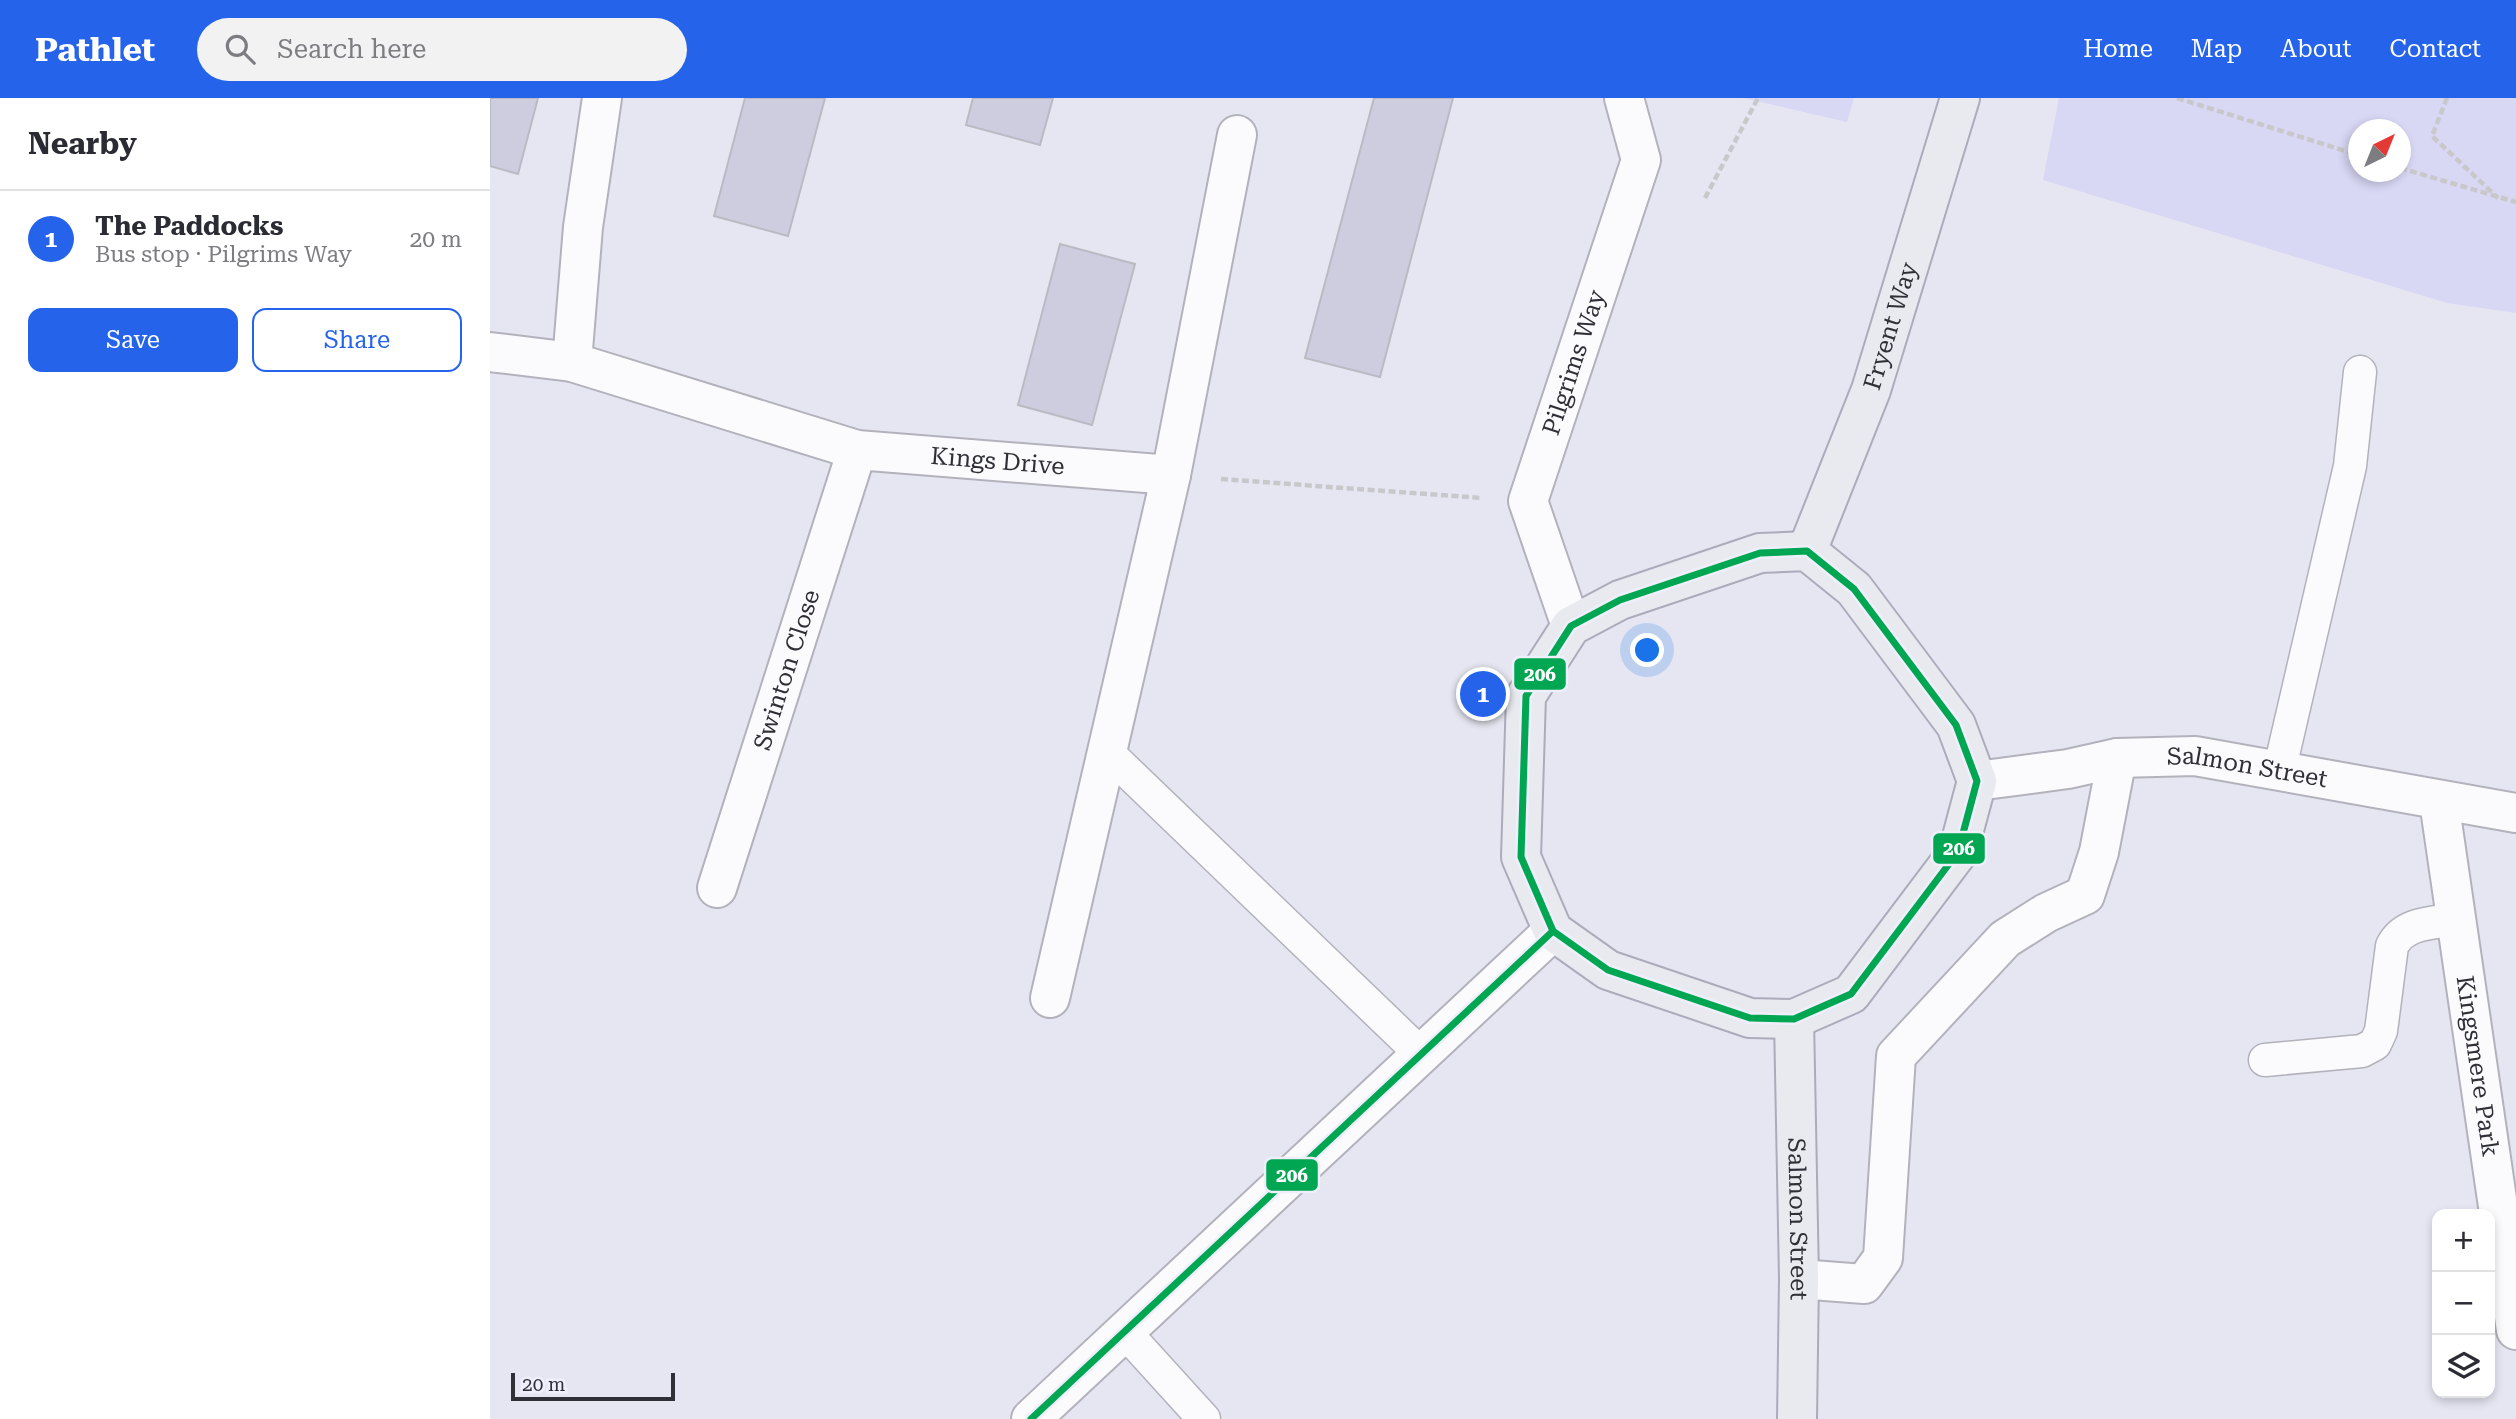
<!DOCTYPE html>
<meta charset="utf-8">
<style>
body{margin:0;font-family:"Roboto Serif",serif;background:#f2f2f3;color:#2b2b33}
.controls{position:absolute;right:21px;bottom:21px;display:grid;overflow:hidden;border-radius:14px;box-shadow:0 4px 10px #0003}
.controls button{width:63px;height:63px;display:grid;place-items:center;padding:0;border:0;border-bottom:2px solid #e1e1e2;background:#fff;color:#2b2b33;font:35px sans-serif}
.compass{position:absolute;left:1858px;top:21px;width:63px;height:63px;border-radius:50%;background:#fff;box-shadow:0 4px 10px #0003;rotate:43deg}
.scale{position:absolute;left:21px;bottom:18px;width:164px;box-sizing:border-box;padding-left:7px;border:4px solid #2f2f37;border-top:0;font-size:19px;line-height:24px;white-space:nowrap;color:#2f2f37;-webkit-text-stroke:5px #efeffc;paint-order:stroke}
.you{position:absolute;left:1158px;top:553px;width:24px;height:24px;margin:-18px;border:5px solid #fff;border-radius:50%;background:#1a73e8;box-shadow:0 0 0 10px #1a73e833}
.badge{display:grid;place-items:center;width:46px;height:46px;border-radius:50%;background:#2563eb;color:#fff;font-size:23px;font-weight:700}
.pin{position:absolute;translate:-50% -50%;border:4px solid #fff;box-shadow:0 2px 7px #0006}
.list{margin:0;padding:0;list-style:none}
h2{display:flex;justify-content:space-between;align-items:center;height:91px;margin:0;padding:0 28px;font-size:30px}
h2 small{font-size:23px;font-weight:400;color:#7c7c81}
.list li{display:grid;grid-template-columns:46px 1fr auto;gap:21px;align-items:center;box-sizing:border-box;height:98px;padding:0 28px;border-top:2px solid #e1e1e2}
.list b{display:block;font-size:26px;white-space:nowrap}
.list p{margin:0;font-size:23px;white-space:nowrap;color:#7c7c81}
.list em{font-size:23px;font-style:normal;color:#7c7c81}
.actions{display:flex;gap:14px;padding:21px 28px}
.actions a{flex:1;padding:16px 0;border:2px solid #2563eb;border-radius:14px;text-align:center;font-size:24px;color:#2563eb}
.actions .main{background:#2563eb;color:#fff}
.icon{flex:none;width:38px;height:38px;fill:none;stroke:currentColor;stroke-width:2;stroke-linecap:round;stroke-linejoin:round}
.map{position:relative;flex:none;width:2026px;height:1321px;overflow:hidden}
header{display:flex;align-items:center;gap:42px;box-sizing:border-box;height:98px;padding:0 35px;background:#2563eb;color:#fff}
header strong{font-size:33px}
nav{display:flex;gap:38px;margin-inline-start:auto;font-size:24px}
.search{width:490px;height:63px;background:#f2f2f3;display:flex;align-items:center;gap:18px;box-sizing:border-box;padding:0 24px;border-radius:38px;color:#7c7c81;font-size:26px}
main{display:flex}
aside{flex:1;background:#fff}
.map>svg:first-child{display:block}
</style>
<header>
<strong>Pathlet</strong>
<div class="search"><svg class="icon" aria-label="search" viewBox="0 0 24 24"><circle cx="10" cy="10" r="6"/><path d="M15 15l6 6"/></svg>Search here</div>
<nav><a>Home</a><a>Map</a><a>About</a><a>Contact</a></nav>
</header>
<main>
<aside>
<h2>Nearby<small></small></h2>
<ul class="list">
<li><span class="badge">1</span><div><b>The Paddocks</b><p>Bus stop · Pilgrims Way</p></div><em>20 m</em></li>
</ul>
<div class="actions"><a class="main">Save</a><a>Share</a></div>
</aside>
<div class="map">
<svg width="2026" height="1321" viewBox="0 0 2026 1321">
<rect width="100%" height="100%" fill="#e6e6f2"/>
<path fill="#d8d7f4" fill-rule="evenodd" d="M1253,0H1364L1357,24Z
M1569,0H2026V215L1957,205L1553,82ZM1868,32H1910V74H1868Z"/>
<path fill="#cecde0" stroke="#babac3" stroke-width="2" d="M0,0H48L28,76L0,68Z
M255,0H335L298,138L224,118Z
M483,0H563L550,47L476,27Z
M884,0H963L890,279L815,260Z
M570,146L645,166L602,327L528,307Z"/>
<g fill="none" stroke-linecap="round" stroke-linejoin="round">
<defs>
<path id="service" d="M617,654L932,957
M1789,674L1860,368L1870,274
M1775,962L1872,953L1885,946L1891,933L1902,848C1914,824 1943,825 1967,821
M635,1234L714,1321"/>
<g id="minor">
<path id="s1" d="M0,254L82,264L367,352L681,377L747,37"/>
<path d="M82,264L93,129L112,0"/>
<path id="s2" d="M1081,528L1038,403L1151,62L1134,0"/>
<path id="s3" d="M1487,683L1578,671L1627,660L1705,658L2026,715"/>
<path id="s4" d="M1949,703L2026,1232"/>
<path id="s5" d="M227,790L367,352"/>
<path d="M560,900L681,377"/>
<path d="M1309,1181L1374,1186L1393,1160L1406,958L1515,841L1556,815L1595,797L1609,754L1627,660"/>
</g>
<path id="tertiary" d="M541,1321L1063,833"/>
<g id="primary">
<path d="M1317,453L1364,491L1466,627L1487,683L1468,754L1361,896L1304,921L1260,920L1118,872L1063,833L1031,759L1036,598L1081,528L1130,502L1270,455Z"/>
<path id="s6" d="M1317,453L1381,292L1470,0"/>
<path id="s7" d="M1304,921L1309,1181L1307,1321"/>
</g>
</defs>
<use href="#service" stroke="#b3b2bc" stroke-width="35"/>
<use href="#minor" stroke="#b3b2bc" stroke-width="42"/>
<use href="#tertiary" stroke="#b3b2bc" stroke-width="42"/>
<use href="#primary" stroke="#acabbc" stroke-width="42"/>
<path stroke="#c8c8cb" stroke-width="4.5" stroke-dasharray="7 3.5" stroke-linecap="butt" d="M1687,0L1868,57
M1957,0L1942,38L2008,100
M1910,70L2026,104
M1215,100L1268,0
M731,381L991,400"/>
<use href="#service" stroke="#fbfbfd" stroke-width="32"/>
<use href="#minor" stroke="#fbfbfd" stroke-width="38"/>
<use href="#tertiary" stroke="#fbfbfd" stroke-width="38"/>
<use href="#primary" stroke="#e9e9f0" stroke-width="38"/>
<defs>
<path id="bus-1" d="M1317,453L1364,491L1466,627L1487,683L1468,754L1361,896L1304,921L1260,920L1118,872L1063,833L1031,759L1036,598L1081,528L1130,502L1270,455Z
M541,1321L1063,833"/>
</defs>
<use href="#bus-1" stroke="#efeffc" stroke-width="12"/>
<use href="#bus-1" stroke="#00a651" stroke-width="7"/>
</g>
<g text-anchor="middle" stroke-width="7" stroke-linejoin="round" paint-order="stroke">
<g font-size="24" fill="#2f2f37" stroke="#efeffc">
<text dy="8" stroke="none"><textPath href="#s6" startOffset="240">Fryent Way</textPath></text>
<text dy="8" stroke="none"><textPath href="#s2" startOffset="278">Pilgrims Way</textPath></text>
<text dy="8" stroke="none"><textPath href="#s1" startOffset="522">Kings Drive</textPath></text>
<text dy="8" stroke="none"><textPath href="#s5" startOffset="229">Swinton Close</textPath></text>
<text dy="8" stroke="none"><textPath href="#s3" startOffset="273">Salmon Street</textPath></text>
<text dy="8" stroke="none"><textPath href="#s4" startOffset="268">Kingsmere Park</textPath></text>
<text dy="8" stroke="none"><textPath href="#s7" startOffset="200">Salmon Street</textPath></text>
</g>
</g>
<g stroke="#efeffc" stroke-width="2.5">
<rect x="1023" y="559" width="54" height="34" rx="7" fill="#00a651"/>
<rect x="1442" y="734" width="54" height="33" rx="7" fill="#00a651"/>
<rect x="775" y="1060" width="54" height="34" rx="7" fill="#00a651"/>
</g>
<g font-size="19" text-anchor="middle" font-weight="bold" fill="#fff">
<text x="1050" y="583">206</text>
<text x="1469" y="757">206</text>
<text x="802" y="1084">206</text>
</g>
</svg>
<div class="controls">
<button>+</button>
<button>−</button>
<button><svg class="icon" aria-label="layers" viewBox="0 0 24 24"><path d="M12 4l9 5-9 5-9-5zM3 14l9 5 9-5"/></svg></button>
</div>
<svg class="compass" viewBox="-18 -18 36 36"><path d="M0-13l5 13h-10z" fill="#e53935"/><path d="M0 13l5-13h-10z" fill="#7c7c81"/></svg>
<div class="scale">20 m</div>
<div class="you"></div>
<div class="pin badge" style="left:993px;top:596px">1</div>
</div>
</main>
